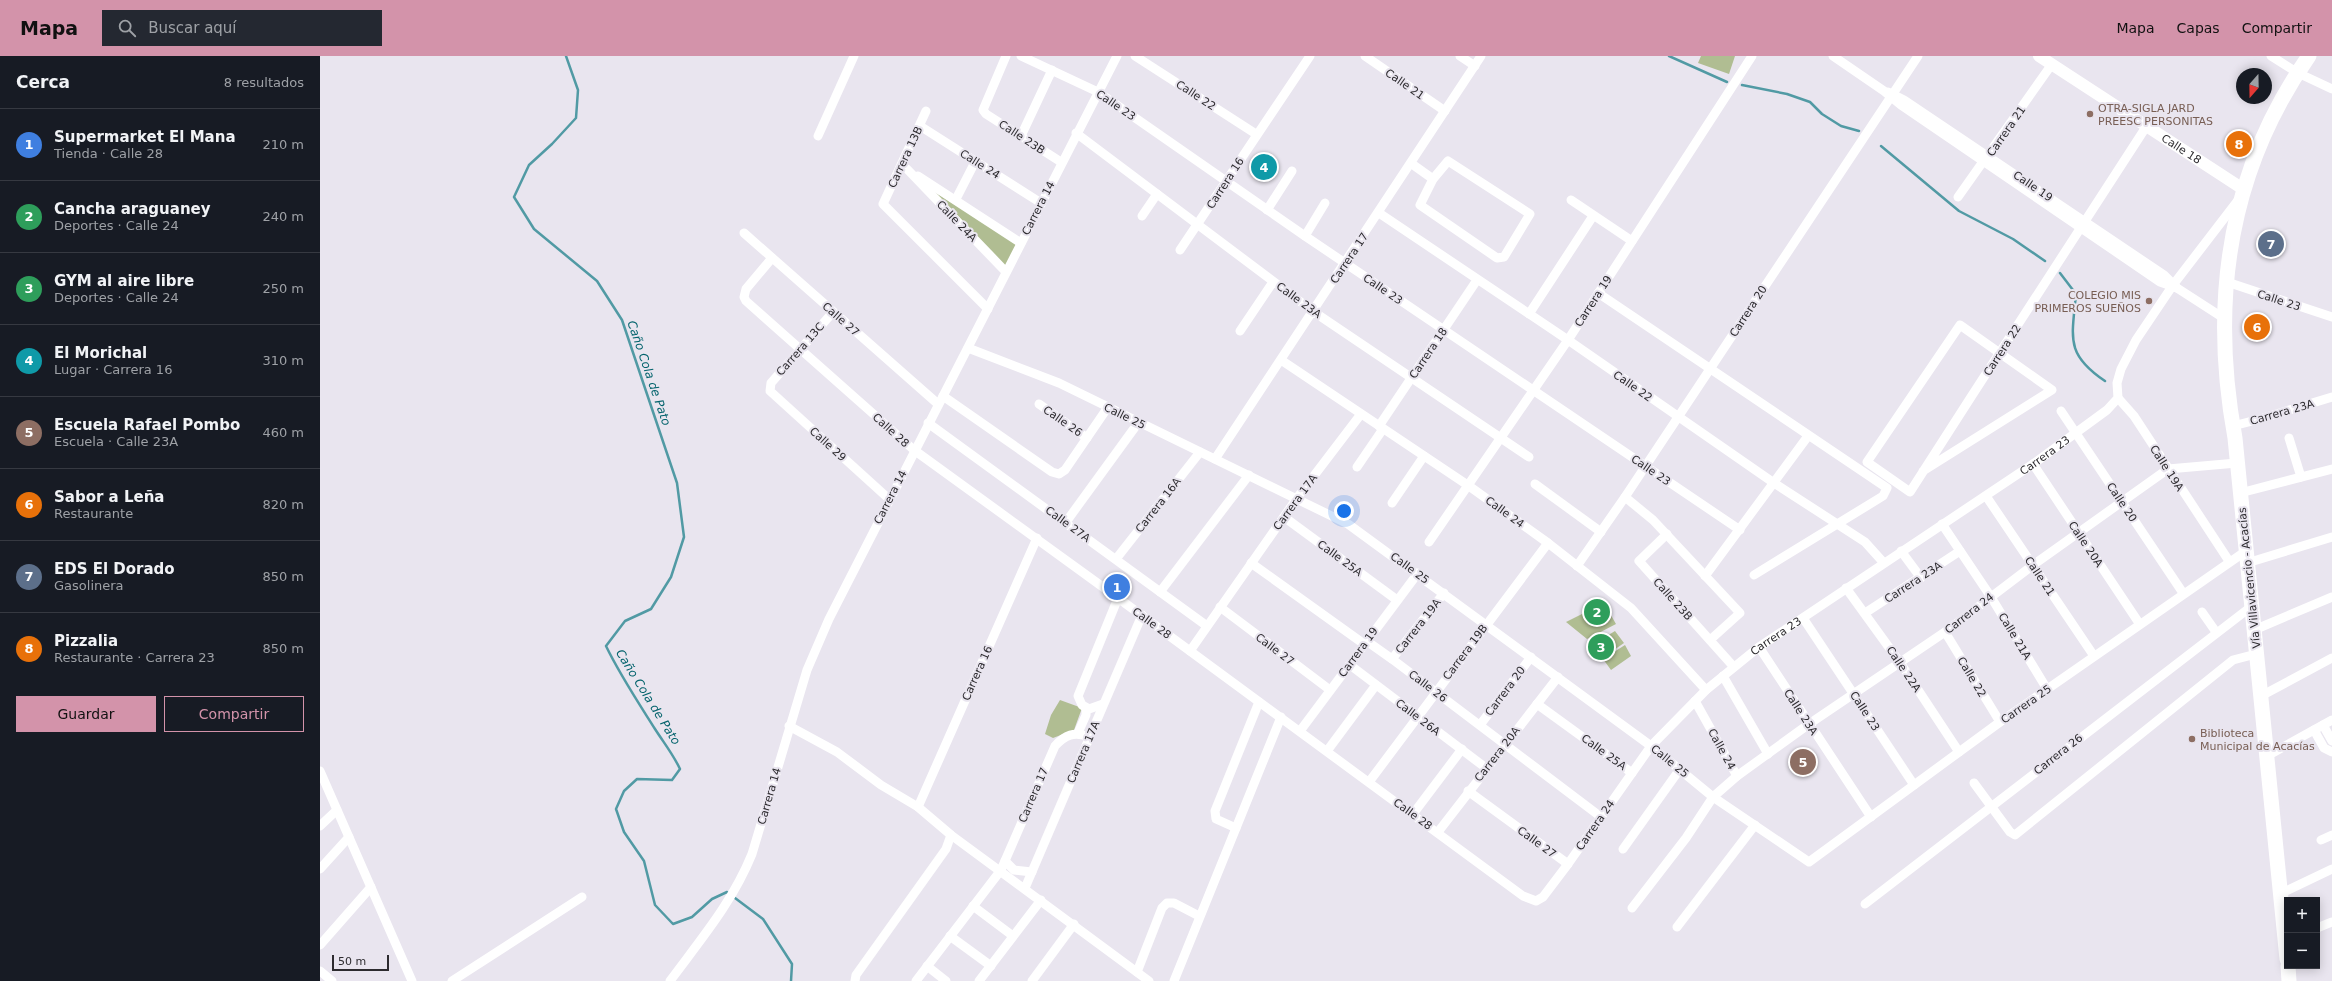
<!DOCTYPE html>
<html lang="es">
<meta charset="utf-8">
<style>
body{margin:0;font-family:"DejaVu Sans",sans-serif;background:#242831;color:#f1f3f6}
.controls{position:absolute;right:12px;bottom:12px;display:grid;overflow:hidden;border-radius:0px;box-shadow:0 2px 10px #0003}
.controls button{width:36px;height:36px;display:grid;place-items:center;padding:0;border:0;border-bottom:1px solid #363941;background:#171b24;color:#f1f3f6;font:20px sans-serif}
.compass{position:absolute;left:1916px;top:12px;width:36px;height:36px;border-radius:50%;background:#171b24;box-shadow:0 2px 10px #0003;rotate:200deg}
.scale{position:absolute;left:12px;bottom:10px;width:57px;box-sizing:border-box;padding-left:4px;border:2px solid #2d2b2f;border-top:0;font-size:11px;line-height:14px;white-space:nowrap;color:#2d2b2f;-webkit-text-stroke:3px #e9e5ef;paint-order:stroke}
.you{position:absolute;left:1024px;top:455px;width:14px;height:14px;margin:-10px;border:3px solid #fff;border-radius:50%;background:#1a73e8;box-shadow:0 0 0 6px #1a73e833}
.badge{display:grid;place-items:center;width:26px;height:26px;border-radius:50%;background:#d393aa;color:#fff;font-size:13px;font-weight:700}
.pin{position:absolute;translate:-50% -50%;border:2px solid #fff;box-shadow:0 1px 4px #0006}
.list{margin:0;padding:0;list-style:none}
h2{display:flex;justify-content:space-between;align-items:center;height:52px;margin:0;padding:0 16px;font-size:17px}
h2 small{font-size:13px;font-weight:400;color:#9ea1a6}
.list li{display:grid;grid-template-columns:26px 1fr auto;gap:12px;align-items:center;box-sizing:border-box;height:72px;padding:0 16px;border-top:1px solid #363941}
.list b{display:block;font-size:15px;white-space:nowrap}
.list p{margin:0;font-size:13px;white-space:nowrap;color:#9ea1a6}
.list em{font-size:13px;font-style:normal;color:#9ea1a6}
.actions{display:flex;gap:8px;padding:12px 16px}
.actions a{flex:1;padding:9px 0;border:1px solid #d393aa;border-radius:0px;text-align:center;font-size:14px;color:#d393aa}
.actions .main{background:#d393aa;color:#111}
.icon{flex:none;width:22px;height:22px;fill:none;stroke:currentColor;stroke-width:2;stroke-linecap:round;stroke-linejoin:round}
.map{position:relative;flex:none;width:2012px;height:925px;overflow:hidden}
header{display:flex;align-items:center;gap:24px;box-sizing:border-box;height:56px;padding:0 20px;background:#d393aa;color:#111}
header strong{font-size:19px}
nav{display:flex;gap:22px;margin-inline-start:auto;font-size:14px}
.search{width:280px;height:36px;background:#242831;display:flex;align-items:center;gap:10px;box-sizing:border-box;padding:0 14px;border-radius:0px;color:#9ea1a6;font-size:15px}
main{display:flex}
aside{flex:1;background:#171b24}
.map>svg:first-child{display:block}
</style>
<header>
<strong>Mapa</strong>
<div class="search"><svg class="icon" aria-label="search" viewBox="0 0 24 24"><circle cx="10" cy="10" r="6"/><path d="M15 15l6 6"/></svg>Buscar aquí</div>
<nav><a>Mapa</a><a>Capas</a><a>Compartir</a></nav>
</header>
<main>
<aside>
<h2>Cerca<small>8 resultados</small></h2>
<ul class="list">
<li><span class="badge" style="background:#3f7fe0">1</span><div><b>Supermarket El Mana</b><p>Tienda · Calle 28</p></div><em>210 m</em></li>
<li><span class="badge" style="background:#2e9e5b">2</span><div><b>Cancha araguaney</b><p>Deportes · Calle 24</p></div><em>240 m</em></li>
<li><span class="badge" style="background:#2e9e5b">3</span><div><b>GYM al aire libre</b><p>Deportes · Calle 24</p></div><em>250 m</em></li>
<li><span class="badge" style="background:#0f9aa8">4</span><div><b>El Morichal</b><p>Lugar · Carrera 16</p></div><em>310 m</em></li>
<li><span class="badge" style="background:#8d6e63">5</span><div><b>Escuela Rafael Pombo</b><p>Escuela · Calle 23A</p></div><em>460 m</em></li>
<li><span class="badge" style="background:#e8710a">6</span><div><b>Sabor a Leña</b><p>Restaurante</p></div><em>820 m</em></li>
<li><span class="badge" style="background:#5c6f8a">7</span><div><b>EDS El Dorado</b><p>Gasolinera</p></div><em>850 m</em></li>
<li><span class="badge" style="background:#e8710a">8</span><div><b>Pizzalia</b><p>Restaurante · Carrera 23</p></div><em>850 m</em></li>
</ul>
<div class="actions"><a class="main">Guardar</a><a>Compartir</a></div>
</aside>
<div class="map">
<svg width="2012" height="925" viewBox="0 0 2012 925">
<rect width="100%" height="100%" fill="#e9e5ef"/>
<path fill="#b0bd92" d="M1381,0H1415L1409,18L1378,7Z
M608,132L698,187L685,212Z
M1284,547L1296,568L1267,583L1246,566Z
M1295,575L1304,587L1291,596L1282,583Z
M1305,589L1311,600L1291,614L1283,603Z
M740,644L762,652L754,674L733,682L725,678L731,659Z"/>
<g fill="none" stroke-linecap="round" stroke-linejoin="round">
<path stroke="#519aa4" stroke-width="2.5" d="M246,0L258,34L256,62L232,88L209,109L194,141L214,173L277,225L302,264L357,427L364,481L351,521L331,553L305,565L286,590C300,619 318,646 335,673C344,687 353,698 360,713L352,724L317,723L304,735L296,753L304,776L324,805L335,849L353,868L372,861L392,843L407,836L443,863L472,908L471,925
M1349,0L1407,26
M1422,29L1467,38L1490,46L1502,58L1521,70L1539,75
M1561,90L1639,155L1693,183L1725,205
M1740,217L1756,238C1752,282 1745,298 1785,325"/>
<g stroke="#fff" stroke-width="9">
<path d="M686,0L663,54L666,58L741,106"/>
<path d="M701,0L778,36L985,180L1420,474"/>
<path d="M815,0L936,78"/>
<path d="M1045,0L1125,55"/>
<path d="M1140,0L1155,10"/>
<path d="M1513,0L1564,35L1581,49L1840,226L1857,232"/>
<path d="M1951,0L1978,17L2012,33"/>
<path d="M1568,36L1584,44L1844,219L1857,232L1905,263"/>
<path d="M606,55L563,148L668,253"/>
<path d="M600,70L721,147"/>
<path d="M756,77L994,256L1209,401"/>
<path d="M498,80L534,0"/>
<path d="M701,80L732,14"/>
<path d="M1128,105L1210,158L1184,201L1177,202L1100,149L1113,123Z"/>
<path d="M1092,108L1113,123"/>
<path d="M587,113L686,216"/>
<path d="M598,120L701,187"/>
<path d="M1638,141L1732,8"/>
<path d="M636,143L655,106"/>
<path d="M1251,144L1312,185"/>
<path d="M947,154L972,115"/>
<path d="M1059,157L1248,284L1454,427L1545,486L1563,506"/>
<path d="M822,160L837,138"/>
<path d="M424,177L618,348"/>
<path d="M985,180L1005,147"/>
<path d="M860,194L990,0"/>
<path id="s1" d="M452,202L426,233L424,241L426,245L594,394L798,542L1203,840L1216,845L1223,841L1248,808L1331,690L1386,634L1439,591L1713,408L1787,354L1798,342L1797,327L1801,313L1816,284L1853,229L1919,143"/>
<path d="M1907,226L2012,261"/>
<path d="M1278,237L1567,432L1563,440L1434,519"/>
<path d="M513,256L451,327L450,335L569,443"/>
<path d="M1209,258L1273,160"/>
<path d="M920,275L953,226"/>
<path d="M648,292L739,327L1028,468L1331,690L1393,741L1489,806L1680,666L1926,495"/>
<path d="M961,304L1149,430L1228,487L1311,552L1386,634"/>
<path d="M623,340L732,416L739,418L745,414L788,351"/>
<path d="M1798,342L1814,360L1909,505"/>
<path d="M719,348L767,382"/>
<path d="M1741,355L1863,537"/>
<path d="M608,367L887,570"/>
<path d="M1059,370L1157,224"/>
<path d="M1913,370L1940,363L2012,341"/>
<path d="M1969,382L1981,421"/>
<path d="M895,403L1161,0"/>
<path d="M1713,408L1819,567"/>
<path d="M1037,411L1063,373"/>
<path d="M1603,415L1732,334L1640,269L1547,406L1590,436C1668,314 1747,193 1826,71"/>
<path d="M1215,428L1281,476"/>
<path d="M1920,437L2012,413"/>
<path d="M1666,440L1774,600"/>
<path d="M1305,441L1333,464L1420,557L1390,584"/>
<path d="M1072,447L1104,400"/>
<path d="M964,461L1077,544"/>
<path d="M746,466L818,367"/>
<path d="M1622,468L1671,541L1727,633"/>
<path d="M1347,478L1319,505L1413,610"/>
<path d="M1109,486L1248,284L1432,0"/>
<path d="M1581,495L1601,522"/>
<path d="M796,503L880,396"/>
<path d="M931,507L1044,588L1048,586L1072,603L1281,761"/>
<path d="M1927,507L2012,481"/>
<path d="M1257,510L1305,441L1598,0"/>
<path d="M1385,520L1488,380"/>
<path d="M1526,532L1581,608L1639,696"/>
<path d="M840,536L929,419"/>
<path d="M900,551L1010,634"/>
<path d="M1882,556L1896,576"/>
<path d="M1545,557L1640,495"/>
<path d="M1483,562L1594,729"/>
<path d="M1934,574L2012,541"/>
<path d="M1625,576L1680,666"/>
<path d="M1439,591L1551,761"/>
<path d="M870,595L977,442L1041,358"/>
<path d="M1072,603L1124,537"/>
<path d="M1030,609L1166,712"/>
<path d="M1403,620L1448,698"/>
<path d="M1941,640L2012,602"/>
<path d="M1375,645L1417,720"/>
<path d="M783,648L769,653L762,649L758,640L798,542"/>
<path d="M1217,648L1312,717"/>
<path d="M1160,669L1211,601"/>
<path d="M2003,669L2012,685"/>
<path d="M469,670L517,696L561,729L598,751L631,779L829,925"/>
<path d="M1994,674L2004,692L2012,696"/>
<path d="M980,675L1098,517"/>
<path d="M758,677L766,659V652"/>
<path d="M1007,695L1056,629"/>
<path d="M1947,700L2012,664"/>
<path d="M0,715L92,925"/>
<path d="M1049,726L1228,487"/>
<path d="M1654,727L1690,776L1695,779L1913,604L1936,598"/>
<path d="M1148,735L1248,808"/>
<path d="M598,751L717,482"/>
<path d="M1093,758L1142,693"/>
<path d="M0,770L17,754"/>
<path d="M916,772L896,763L895,755L939,646"/>
<path d="M1118,776L1238,621"/>
<path d="M2001,784L2012,779"/>
<path d="M1303,793L1360,713"/>
<path d="M685,805L694,814L712,816"/>
<path d="M0,813L29,781"/>
<path d="M705,832L822,559"/>
<path d="M1960,838L2012,813"/>
<path d="M1545,848L1932,550"/>
<path d="M653,850L693,880"/>
<path d="M1312,852L1366,782L1393,741L1417,720L1489,668L1625,576L1713,509L1848,413L1917,407"/>
<path d="M1357,871L1435,769"/>
<path d="M1997,872L2012,866"/>
<path d="M630,880L671,910"/>
<path d="M0,889L51,831"/>
<path d="M607,910L626,925"/>
<path d="M0,915L12,925"/>
<path d="M817,916L842,852L847,847H854L879,860"/>
<path d="M132,925L262,841"/>
<path d="M350,925C381,883 412,847 432,798L487,614L509,563L797,0"/>
<path d="M535,925L536,919L626,793L631,779"/>
<path d="M596,925L681,814L735,690C745,679 754,675 769,681"/>
<path d="M659,925L721,844"/>
<path d="M712,925L754,868"/>
<path d="M854,925L961,661"/>
</g>
<path stroke="#fff" stroke-width="12" id="s2" d="M1719,0L1923,133"/>
<path stroke="#fff" stroke-width="15" d="M1967,903L1915,382C1890,245 1908,115 1989,0
M1968,910L1969,925"/>
</g>
<g fill="#8d6e63" stroke="#e9e5ef" stroke-width="1.5">
<circle cx="1770" cy="58" r="4"/>
<circle cx="1829" cy="245" r="4"/>
<circle cx="1872" cy="683" r="4"/>
</g>
<g text-anchor="middle" stroke-width="4" stroke-linejoin="round" paint-order="stroke">
<g font-size="11" fill="#2d2b2f" stroke="#e9e5ef">
<text transform="translate(1085 28) rotate(35)" y="4">Calle 21</text>
<text transform="translate(876 39) rotate(33)" y="4">Calle 22</text>
<text transform="translate(796 49) rotate(34)" y="4">Calle 23</text>
<text transform="translate(1686 75) rotate(-55)" y="4">Carrera 21</text>
<text transform="translate(702 81) rotate(33)" y="4">Calle 23B</text>
<text dy="4" stroke="none"><textPath href="#s2" startOffset="170">Calle 18</textPath></text>
<text transform="translate(585 101) rotate(-65)" y="4">Carrera 13B</text>
<text transform="translate(660 108) rotate(32)" y="4">Calle 24</text>
<text transform="translate(905 127) rotate(-57)" y="4">Carrera 16</text>
<text transform="translate(1713 130) rotate(34)" y="4">Calle 19</text>
<text transform="translate(718 152) rotate(-63)" y="4">Carrera 14</text>
<text transform="translate(637 165) rotate(46)" y="4">Calle 24A</text>
<text transform="translate(1029 202) rotate(-56)" y="4">Carrera 17</text>
<text transform="translate(1063 233) rotate(34)" y="4">Calle 23</text>
<text transform="translate(979 244) rotate(36)" y="4">Calle 23A</text>
<text transform="translate(1959 244) rotate(18)" y="4">Calle 23</text>
<text transform="translate(1273 245) rotate(-57)" y="4">Carrera 19</text>
<text transform="translate(1428 255) rotate(-57)" y="4">Carrera 20</text>
<text transform="translate(521 263) rotate(41)" y="4">Calle 27</text>
<text transform="translate(480 293) rotate(-49)" y="4">Carrera 13C</text>
<text transform="translate(1682 294) rotate(-57)" y="4">Carrera 22</text>
<text transform="translate(1108 297) rotate(-56)" y="4">Carrera 18</text>
<text transform="translate(1313 330) rotate(35)" y="4">Calle 22</text>
<text transform="translate(1962 356) rotate(-16)" y="4">Carrera 23A</text>
<text transform="translate(805 360) rotate(26)" y="4">Calle 25</text>
<text transform="translate(743 365) rotate(35)" y="4">Calle 26</text>
<text transform="translate(571 374) rotate(42)" y="4">Calle 28</text>
<text transform="translate(508 388) rotate(42)" y="4">Calle 29</text>
<text dy="4" stroke="none"><textPath href="#s1" startOffset="1731">Carrera 23</textPath></text>
<text transform="translate(1847 412) rotate(57)" y="4">Calle 19A</text>
<text transform="translate(1331 414) rotate(34)" y="4">Calle 23</text>
<text transform="translate(570 441) rotate(-63)" y="4">Carrera 14</text>
<text transform="translate(975 446) rotate(-54)" y="4">Carrera 17A</text>
<text transform="translate(1802 446) rotate(56)" y="4">Calle 20</text>
<text transform="translate(838 449) rotate(-52)" y="4">Carrera 16A</text>
<text transform="translate(1185 456) rotate(36)" y="4">Calle 24</text>
<text transform="translate(748 468) rotate(36)" y="4">Calle 27A</text>
<text transform="translate(1766 488) rotate(56)" y="4">Calle 20A</text>
<text transform="translate(1020 502) rotate(36)" y="4">Calle 25A</text>
<text transform="translate(1090 512) rotate(36)" y="4">Calle 25</text>
<text transform="translate(1720 520) rotate(56)" y="4">Calle 21</text>
<text transform="translate(1929 522) rotate(-96)" y="4">Vía Villavicencio - Acacías</text>
<text transform="translate(1593 526) rotate(-33)" y="4">Carrera 23A</text>
<text transform="translate(1353 543) rotate(48)" y="4">Calle 23B</text>
<text transform="translate(1649 557) rotate(-38)" y="4">Carrera 24</text>
<text transform="translate(832 567) rotate(36)" y="4">Calle 28</text>
<text transform="translate(1098 570) rotate(-52)" y="4">Carrera 19A</text>
<text dy="4" stroke="none"><textPath href="#s1" startOffset="1407">Carrera 23</textPath></text>
<text transform="translate(1695 580) rotate(59)" y="4">Calle 21A</text>
<text transform="translate(955 593) rotate(37)" y="4">Calle 27</text>
<text transform="translate(1038 596) rotate(-54)" y="4">Carrera 19</text>
<text transform="translate(1145 596) rotate(-53)" y="4">Carrera 19B</text>
<text transform="translate(1584 613) rotate(56)" y="4">Calle 22A</text>
<text transform="translate(657 617) rotate(-66)" y="4">Carrera 16</text>
<text transform="translate(1652 621) rotate(59)" y="4">Calle 22</text>
<text transform="translate(1108 630) rotate(37)" y="4">Calle 26</text>
<text transform="translate(1185 635) rotate(-53)" y="4">Carrera 20</text>
<text transform="translate(1706 648) rotate(-35)" y="4">Carrera 25</text>
<text transform="translate(1545 655) rotate(57)" y="4">Calle 23</text>
<text transform="translate(1481 656) rotate(57)" y="4">Calle 23A</text>
<text transform="translate(1098 661) rotate(37)" y="4">Calle 26A</text>
<text transform="translate(1402 693) rotate(61)" y="4">Calle 24</text>
<text transform="translate(763 696) rotate(-67)" y="4">Carrera 17A</text>
<text transform="translate(1284 696) rotate(36)" y="4">Calle 25A</text>
<text transform="translate(1177 698) rotate(-52)" y="4">Carrera 20A</text>
<text transform="translate(1738 698) rotate(-38)" y="4">Carrera 26</text>
<text transform="translate(1350 705) rotate(39)" y="4">Calle 25</text>
<text transform="translate(713 739) rotate(-67)" y="4">Carrera 17</text>
<text transform="translate(449 740) rotate(-74)" y="4">Carrera 14</text>
<text transform="translate(1093 758) rotate(36)" y="4">Calle 28</text>
<text transform="translate(1275 769) rotate(-55)" y="4">Carrera 24</text>
<text transform="translate(1217 786) rotate(36)" y="4">Calle 27</text>
</g>
<g font-size="11" fill="#785e54" stroke="#e9e5ef" text-anchor="start">
<text x="1778" y="56">OTRA-SIGLA JARD<tspan x="1778" dy="13">PREESC PERSONITAS</tspan></text>
<text x="1821" y="243" text-anchor="end">COLEGIO MIS<tspan x="1821" dy="13">PRIMEROS SUEÑOS</tspan></text>
<text x="1880" y="681">Biblioteca<tspan x="1880" dy="13">Municipal de Acacías</tspan></text>
</g>
<g font-size="12" font-style="italic" fill="#03636c" stroke="#e9e5ef">
<text transform="translate(329 317) rotate(71)" y="4">Caño Cola de Pato</text>
<text transform="translate(328 641) rotate(58)" y="4">Caño Cola de Pato</text>
</g>
</g>
</svg>
<div class="controls">
<button>+</button>
<button>−</button>
</div>
<svg class="compass" viewBox="-18 -18 36 36"><path d="M0-13l5 13h-10z" fill="#e53935"/><path d="M0 13l5-13h-10z" fill="#9ea1a6"/></svg>
<div class="scale">50 m</div>
<div class="you"></div>
<div class="pin badge" style="left:797px;top:531px;background:#3f7fe0">1</div>
<div class="pin badge" style="left:1277px;top:556px;background:#2e9e5b">2</div>
<div class="pin badge" style="left:1281px;top:591px;background:#2e9e5b">3</div>
<div class="pin badge" style="left:944px;top:111px;background:#0f9aa8">4</div>
<div class="pin badge" style="left:1483px;top:706px;background:#8d6e63">5</div>
<div class="pin badge" style="left:1937px;top:271px;background:#e8710a">6</div>
<div class="pin badge" style="left:1951px;top:188px;background:#5c6f8a">7</div>
<div class="pin badge" style="left:1919px;top:88px;background:#e8710a">8</div>
</div>
</main>
